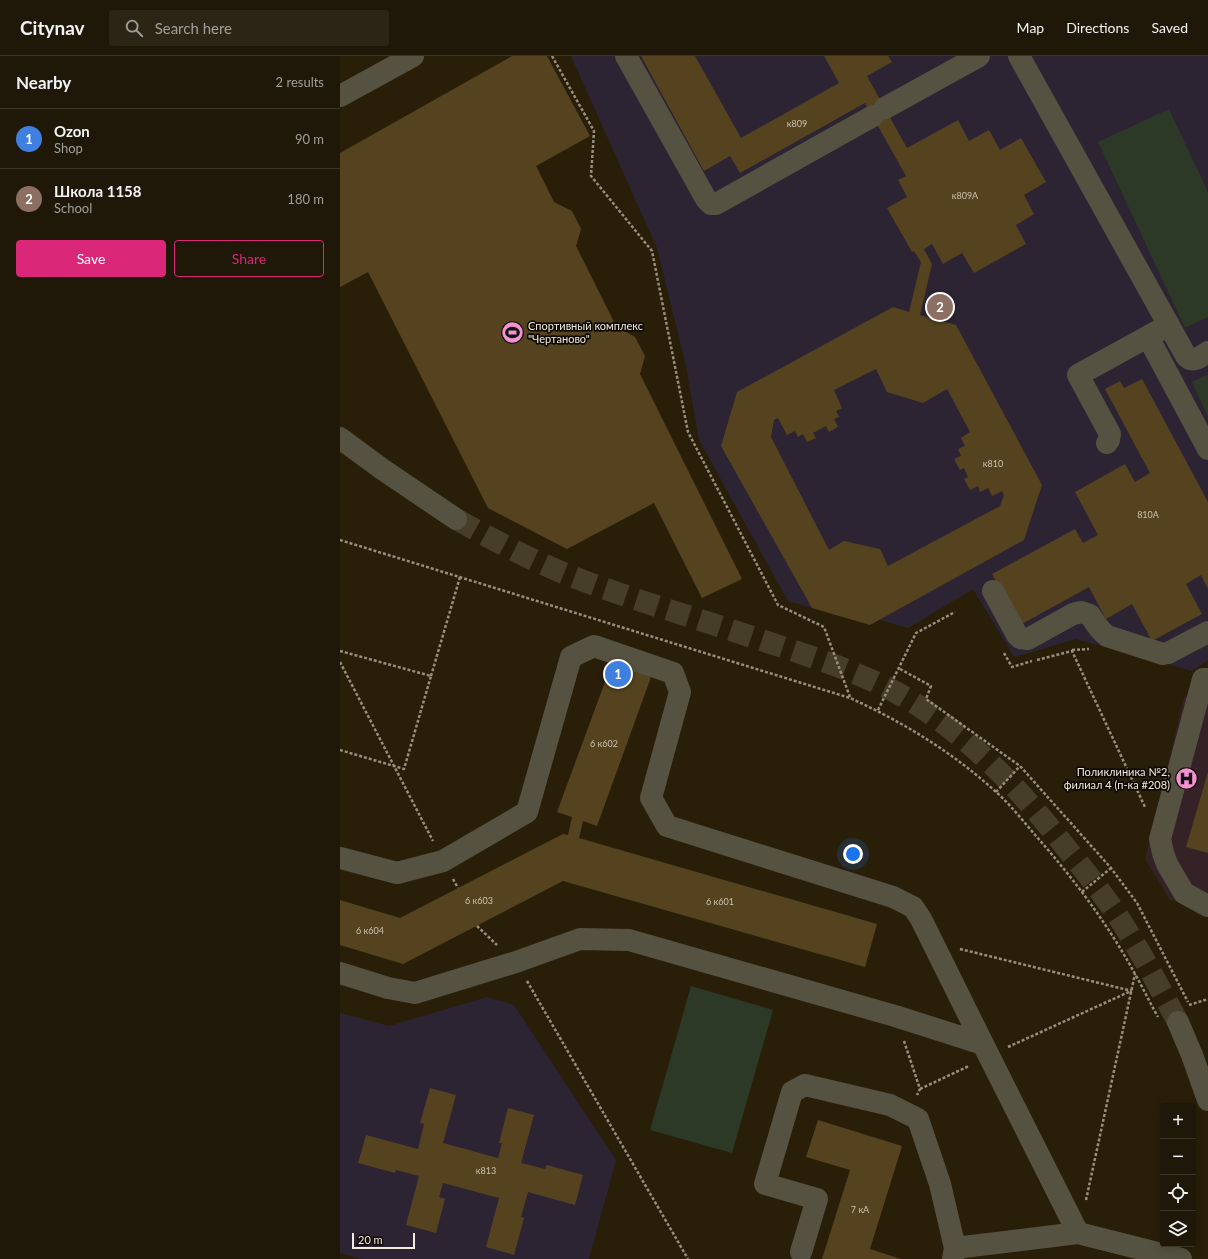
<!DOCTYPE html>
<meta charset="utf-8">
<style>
body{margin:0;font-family:Lato,sans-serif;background:#2c2415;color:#f1f3f6}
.controls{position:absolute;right:12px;bottom:12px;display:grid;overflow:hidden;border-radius:4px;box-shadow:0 2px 10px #0003}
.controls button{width:36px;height:36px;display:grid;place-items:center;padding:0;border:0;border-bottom:1px solid #3c3628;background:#1f1707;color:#f1f3f6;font:20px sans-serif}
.scale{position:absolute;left:12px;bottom:10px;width:63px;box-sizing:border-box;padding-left:4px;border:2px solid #f2ebde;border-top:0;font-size:11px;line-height:14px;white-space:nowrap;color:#f2ebde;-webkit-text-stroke:3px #0e0903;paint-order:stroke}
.you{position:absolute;left:513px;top:798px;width:14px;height:14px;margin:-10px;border:3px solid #fff;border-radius:50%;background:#1a73e8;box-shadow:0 0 0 6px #1a73e833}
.badge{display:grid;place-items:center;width:26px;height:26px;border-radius:50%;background:#db2777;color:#fff;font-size:13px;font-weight:700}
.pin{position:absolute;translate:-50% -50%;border:2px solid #fff;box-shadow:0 1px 4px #0006}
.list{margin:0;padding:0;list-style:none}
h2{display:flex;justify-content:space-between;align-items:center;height:52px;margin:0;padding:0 16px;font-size:17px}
h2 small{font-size:13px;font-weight:400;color:#a19f9b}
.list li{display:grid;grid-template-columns:26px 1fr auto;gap:12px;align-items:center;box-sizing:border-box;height:60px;padding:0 16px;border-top:1px solid #3c3628}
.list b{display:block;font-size:15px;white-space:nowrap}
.list p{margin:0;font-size:13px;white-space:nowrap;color:#a19f9b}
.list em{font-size:13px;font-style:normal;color:#a19f9b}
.actions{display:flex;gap:8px;padding:12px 16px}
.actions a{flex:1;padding:9px 0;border:1px solid #db2777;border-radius:4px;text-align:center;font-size:14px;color:#db2777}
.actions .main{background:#db2777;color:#fff}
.icon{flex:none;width:22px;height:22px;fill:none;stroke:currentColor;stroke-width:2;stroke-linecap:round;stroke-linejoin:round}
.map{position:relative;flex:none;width:868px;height:1203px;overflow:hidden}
header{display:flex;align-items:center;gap:24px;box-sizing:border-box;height:56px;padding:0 20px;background:#1f1707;border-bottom:1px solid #3c3628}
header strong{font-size:19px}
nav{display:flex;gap:22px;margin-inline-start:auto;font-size:14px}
.search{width:280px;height:36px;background:#2c2415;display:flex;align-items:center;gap:10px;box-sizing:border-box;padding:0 14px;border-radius:4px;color:#a19f9b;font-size:15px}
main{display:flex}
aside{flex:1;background:#1f1707}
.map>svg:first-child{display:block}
</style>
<header>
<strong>Citynav</strong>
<div class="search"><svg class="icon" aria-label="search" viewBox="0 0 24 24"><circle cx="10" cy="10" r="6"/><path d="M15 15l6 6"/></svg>Search here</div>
<nav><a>Map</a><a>Directions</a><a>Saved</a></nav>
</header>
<main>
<aside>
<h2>Nearby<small>2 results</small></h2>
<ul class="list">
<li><span class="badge" style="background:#3f7fe0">1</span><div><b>Ozon</b><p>Shop</p></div><em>90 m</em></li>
<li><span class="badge" style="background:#8d6e63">2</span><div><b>Школа 1158</b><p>School</p></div><em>180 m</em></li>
</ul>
<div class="actions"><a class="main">Save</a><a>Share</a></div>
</aside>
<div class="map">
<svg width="868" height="1203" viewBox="0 0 868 1203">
<rect width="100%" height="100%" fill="#291f09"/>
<path fill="#2c2433" d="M231,0H868V604L852,615L736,583L674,601L633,533L568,572L539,564L530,569L448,545L359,384L346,310L317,192Z
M147,941L174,949L276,1104L249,1203H21L0,1197V957L49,970Z"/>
<path fill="#342227" d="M868,623V855L830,844L805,803L844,642Z"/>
<path fill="#2b3926" d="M829,53L868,136V261L845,272L758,86Z
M868,318V361L852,326Z
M351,930L433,954L392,1097L310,1074Z"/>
<path fill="#554320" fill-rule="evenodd" d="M172,0H207L250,80L196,110L214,146L232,155L241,173L236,190L276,270L295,281L305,300L300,318L402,523L362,542L314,447L227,493L148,452L28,216L0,231V97Z
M301,0H355L401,82L499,27L484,0H548L552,6L527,20L567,92L618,64L629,85L649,74L660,94L681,82L706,126L684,139L694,158L676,169L686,188L634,217L622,197L603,208L592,188L584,193L592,208L580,259L616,269L702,429L684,484L530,569L472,552L381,390L397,336L553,251L569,256L581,206L574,195L572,196L547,152L567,141L558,124L566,120L525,47L400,117L390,100L364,115ZM536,313L547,336L583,347L607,333L630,376L621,382L625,390L618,393L621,400L614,403L620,414L624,412L628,421L624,423L630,434L638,430L640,436L648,432L652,440L662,435L664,439L660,450L548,510L540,493L504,485L489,494L431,381L434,364L438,362L447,379L455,375L458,381L463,378L467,386L476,382L473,377L486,370L489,376L498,371L494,363L499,361L496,355L502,352L494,334Z
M802,323L868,446V533L861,519L846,528L862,558L812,585L792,548L766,563L749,531L680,569L652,518L735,473L743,487L758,479L735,436L785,408L795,426L810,417L765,333L780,325L784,332Z
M272,607L311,621L257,770L243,765L239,782L537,868L525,911L223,825L63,908L0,889V844L60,862L223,778L228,779L232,761L217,756Z
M868,716V797L846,791Z
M90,1032L116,1039L103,1087L158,1102L162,1087H159L168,1052L194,1059L181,1107L205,1113L207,1109L243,1119L235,1149L188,1136L181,1161L184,1162L174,1199L146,1191L159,1142L103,1127L99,1141L105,1143L96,1177L66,1169L79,1120L56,1114L55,1117L18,1107L26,1079L78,1093L84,1068L80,1067Z
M478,1064L562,1090L530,1193L561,1203H482L510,1114L466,1101Z"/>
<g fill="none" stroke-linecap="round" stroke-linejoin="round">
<path stroke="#473e29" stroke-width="22" stroke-dasharray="22 11" stroke-linecap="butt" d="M116,463C155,485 194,506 236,522C288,542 343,558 397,576C450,594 510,611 559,638C626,676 680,733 727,793C745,815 763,838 779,862C801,896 819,931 838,966"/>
<path stroke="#978e7d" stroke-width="2.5" stroke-dasharray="3 2" stroke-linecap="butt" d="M212,0L254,75L251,120L312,195L348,376L438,549L484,571L510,641
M0,484L510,642C563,666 612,696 655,735C670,748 683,765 696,780C733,822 768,868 795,918C803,932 810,947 818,961
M732,594L749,593
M0,595L91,620L64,713L0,694
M664,597L672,611L692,605
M697,604L732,595L805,751
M0,606L93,785
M560,613L591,630L586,643L680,710L771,812L797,847L848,946
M91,620L120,521
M538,654L576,577L615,556
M656,736L680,710
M113,823L118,832
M742,836L771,812
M137,870L157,889
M620,893L792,935
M187,925L348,1203
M849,949L868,943
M564,985L580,1033L577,1039
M668,991L791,935
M580,1033L629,1010
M746,1144L795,918"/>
<path stroke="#565242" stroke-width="22" d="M286,0L366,143L371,148H376L533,60
M679,0L846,300C853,308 861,300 868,296
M0,40L73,0
M545,52L639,0
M808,281L868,393
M0,382L42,413L116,463
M767,387L769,384L770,378L738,319L829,269
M653,535L677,579L680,582L688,583L733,558L741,556L750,559C755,567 759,574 767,580L823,598L828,597L868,576
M868,623H863L820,783L823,797L827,808L844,837L868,850
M0,802L57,817L103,805L187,756L231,601L254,590L333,617L340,636L311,742L327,770L553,841L573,851L581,863L643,988
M0,917L48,932L75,937L176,906L240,883L289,884L555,960L643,988L738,1177
M838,966L852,999L868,1044
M461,1196L477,1143L425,1128L452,1036L465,1029L550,1049L578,1063L600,1128L615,1192
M613,1203L615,1192L738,1177L841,1203"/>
</g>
<defs>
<symbol id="stadium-disc" viewBox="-11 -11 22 22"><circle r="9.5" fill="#f491d3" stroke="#0e0903"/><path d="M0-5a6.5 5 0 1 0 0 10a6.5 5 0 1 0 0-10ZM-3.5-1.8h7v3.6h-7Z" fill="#111"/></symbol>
<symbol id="hospital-disc" viewBox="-11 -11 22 22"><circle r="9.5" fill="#f491d3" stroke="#0e0903"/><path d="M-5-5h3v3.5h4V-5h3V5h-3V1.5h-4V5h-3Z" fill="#111"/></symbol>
</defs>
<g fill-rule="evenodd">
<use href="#stadium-disc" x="160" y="264" width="25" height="25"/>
<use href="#hospital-disc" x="834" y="710" width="25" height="25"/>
</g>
<g text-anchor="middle" stroke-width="3.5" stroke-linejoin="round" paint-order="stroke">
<g font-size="9" fill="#cbc1ae">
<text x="457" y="71">к809</text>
<text x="625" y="143">к809А</text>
<text x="653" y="411">к810</text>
<text x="808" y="462">810А</text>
<text x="264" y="691">6 к602</text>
<text x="139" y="848">6 к603</text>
<text x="380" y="849">6 к601</text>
<text x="30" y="878">6 к604</text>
<text x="146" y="1118">к813</text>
<text x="520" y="1157">7 кА</text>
</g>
<g font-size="11" fill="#f2ebde" stroke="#0e0903" text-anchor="start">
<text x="188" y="274">Спортивный комплекс<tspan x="188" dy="13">"Чертаново"</tspan></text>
<text x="830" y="720" text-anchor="end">Поликлиника №2,<tspan x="830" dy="13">филиал 4 (п-ка #208)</tspan></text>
</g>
</g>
</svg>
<div class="controls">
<button>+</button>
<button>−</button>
<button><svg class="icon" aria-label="locate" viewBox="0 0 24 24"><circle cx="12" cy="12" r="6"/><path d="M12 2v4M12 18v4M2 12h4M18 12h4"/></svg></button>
<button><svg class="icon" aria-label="layers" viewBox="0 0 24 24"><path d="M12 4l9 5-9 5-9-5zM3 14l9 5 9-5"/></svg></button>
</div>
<div class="scale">20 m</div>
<div class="you"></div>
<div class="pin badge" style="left:278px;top:618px;background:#3f7fe0">1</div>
<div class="pin badge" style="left:600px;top:251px;background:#8d6e63">2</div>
</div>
</main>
